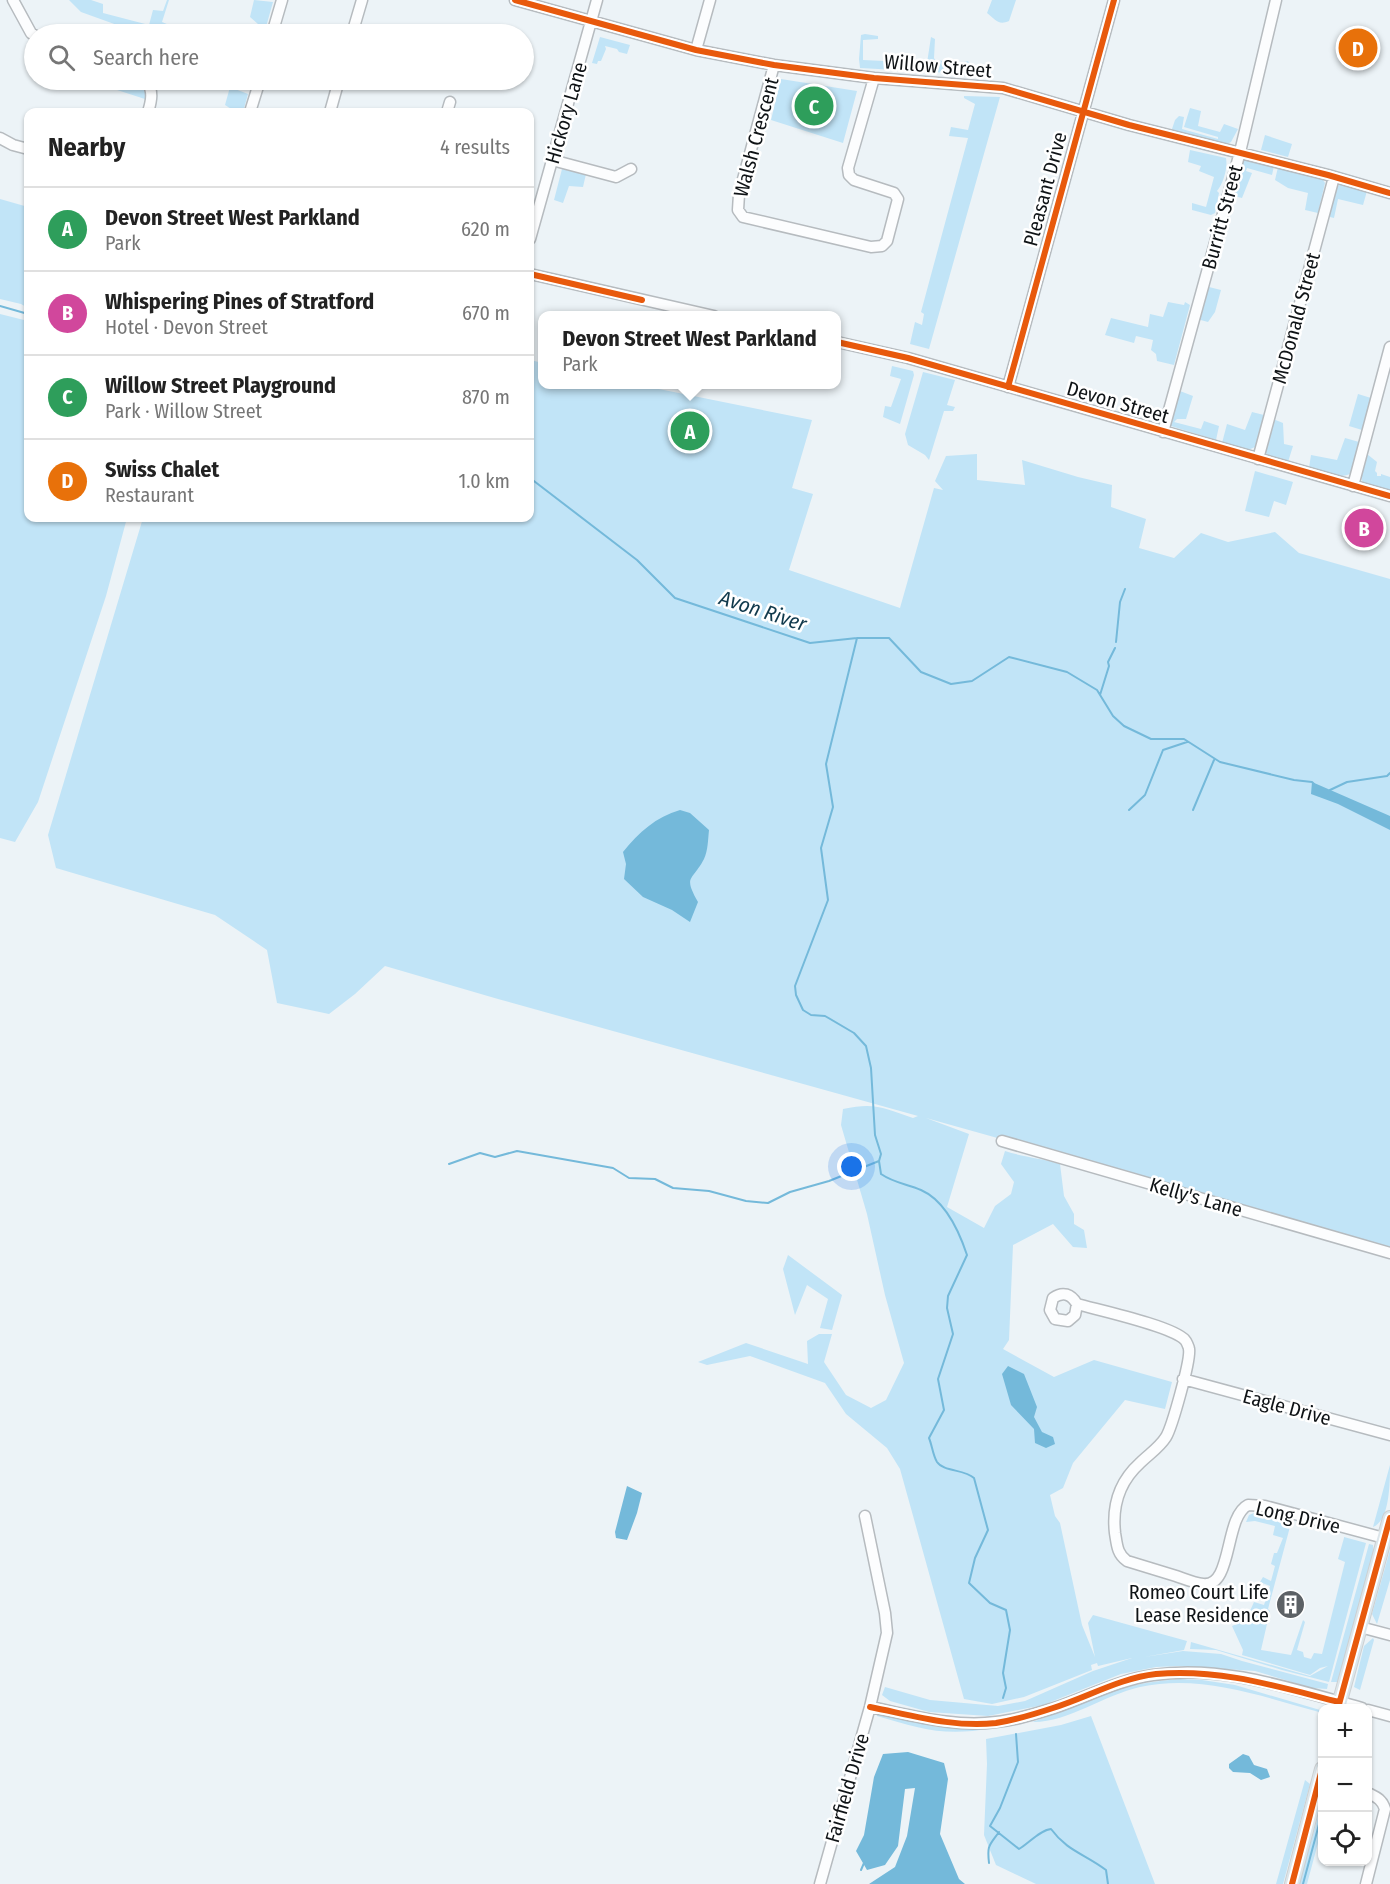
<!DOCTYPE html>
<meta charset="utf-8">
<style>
body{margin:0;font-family:"Fira Sans Condensed",sans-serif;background:#f6f6f6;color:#222}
.controls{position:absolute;right:18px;bottom:18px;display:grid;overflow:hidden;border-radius:12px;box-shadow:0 2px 4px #0004}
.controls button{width:54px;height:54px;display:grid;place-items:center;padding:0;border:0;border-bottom:2px solid #e0e0e0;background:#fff;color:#222;font:30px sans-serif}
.you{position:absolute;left:852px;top:1167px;width:21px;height:21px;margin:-15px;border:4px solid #fff;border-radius:50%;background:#1a73e8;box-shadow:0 0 0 9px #1a73e833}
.badge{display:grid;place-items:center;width:39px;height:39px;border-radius:50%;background:#1a73e8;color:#fff;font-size:20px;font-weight:700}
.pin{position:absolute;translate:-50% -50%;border:3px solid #fff;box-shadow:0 2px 6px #0006}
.popup{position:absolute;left:538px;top:311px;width:303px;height:78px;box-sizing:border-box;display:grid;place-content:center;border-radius:12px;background:#fff;filter:drop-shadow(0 2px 4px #0005);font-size:20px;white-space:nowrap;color:#767676}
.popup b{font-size:22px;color:#222}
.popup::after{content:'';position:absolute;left:50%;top:100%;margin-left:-12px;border:12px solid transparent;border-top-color:#fff}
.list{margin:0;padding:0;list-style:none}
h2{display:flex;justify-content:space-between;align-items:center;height:78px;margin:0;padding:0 24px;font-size:26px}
h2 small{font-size:20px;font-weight:400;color:#767676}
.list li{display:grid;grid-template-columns:39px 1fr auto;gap:18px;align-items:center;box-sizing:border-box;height:84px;padding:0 24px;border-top:2px solid #e0e0e0}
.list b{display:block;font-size:22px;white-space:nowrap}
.list p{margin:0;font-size:20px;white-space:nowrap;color:#767676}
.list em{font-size:20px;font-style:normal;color:#767676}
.icon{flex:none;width:33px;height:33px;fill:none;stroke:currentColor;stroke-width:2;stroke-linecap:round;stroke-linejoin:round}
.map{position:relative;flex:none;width:1390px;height:1884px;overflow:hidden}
.search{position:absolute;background:#fff;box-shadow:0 2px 4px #0004;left:24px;top:24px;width:510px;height:66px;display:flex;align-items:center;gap:15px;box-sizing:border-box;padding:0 21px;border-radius:33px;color:#767676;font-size:22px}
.panel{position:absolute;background:#fff;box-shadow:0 2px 4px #0004;left:24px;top:108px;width:510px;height:414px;border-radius:12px}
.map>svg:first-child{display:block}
</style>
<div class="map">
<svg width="1390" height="1884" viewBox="0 0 1390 1884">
<rect width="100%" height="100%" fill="#ecf3f7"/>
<path fill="#c1e4f7" d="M69,0H91L103,4V13L149,25L153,10L163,11L167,0H169L162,22L186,32V34H142L81,12Z
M254,0L273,2L264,34H255L258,24L250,17Z
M992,0H1016L1009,21C998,26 995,19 987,13Z
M865,34L878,36V39L863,40V60L927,63L931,37L935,39L934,58L935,60L961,63L968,61L970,66L969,74L860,68L859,59L861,35Z
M600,37L630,45L627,54L619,52L617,49L605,46L606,49L601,61H598L597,64L592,63Z
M781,79L857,91L843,143L771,120Z
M117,80C130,80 139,79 149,89L148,100L114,89Z
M232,80H238L235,89L248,94L243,112H236L225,105Z
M964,96L1000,97L929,349L910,344L915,322L922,325L924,314L921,312L968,138L949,136L951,127L968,130L975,104L964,98Z
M1190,108L1201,111L1198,126L1220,132L1224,124L1238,129L1231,142L1227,144L1171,132L1175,120L1179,116L1184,117L1182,129L1218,139V137L1184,127Z
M1265,135L1292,144L1288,157L1261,150Z
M1190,150L1226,158C1228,168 1223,184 1217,191L1219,193L1215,213L1211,215L1192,210V203L1206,207L1214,177L1199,171L1201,166L1188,162Z
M1246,159L1274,166L1272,175L1247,168L1246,171L1252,173L1242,198L1230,195L1242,160Z
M1278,167L1321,177L1325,183L1318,213L1305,210L1308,193L1288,188L1275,180Z
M562,169L586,174L583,187L569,186L563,203L554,200Z
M1342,184L1367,191L1363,205L1338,199L1334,218L1326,216L1335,187Z
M0,199L28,207V308L21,304L0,299Z
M1205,286L1221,290L1215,312L1208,322L1197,319Z
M1168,302L1184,305L1185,302L1190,305L1174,365L1157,361L1156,354L1151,350L1153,340L1136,336L1134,343L1105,335L1111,318L1148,327L1150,314L1163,317Z
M0,314L28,321V518H127L106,596L38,802L15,842L0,838Z
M530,360L543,363V384L644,385V386L812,420L792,488L813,494L789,570L900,608L934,488L943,490L935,481L946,456L977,454V480L1025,485L1022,460L1078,477L1112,485L1111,507L1146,519L1139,548L1174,558L1201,533L1228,542L1275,532L1299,553L1390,579V1248L926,1118L969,1134L947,1207L984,1228L995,1206L1011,1194L1014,1182L1001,1164L1005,1151C1023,1157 1041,1158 1060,1164L1064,1196L1074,1214V1224L1084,1230L1087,1248L1073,1247L1053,1224L1013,1245L1009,1340L1003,1349L1054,1377L1094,1360L1172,1382L1165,1409L1125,1400L1073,1463L1063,1488L1050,1495L1055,1516L1060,1523L1082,1625L1095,1657L1088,1623L1093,1615L1187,1641L1184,1650L1144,1657L1183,1651L1221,1654L1242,1661L1328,1684L1327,1689L1312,1688L1255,1671L1179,1666L1156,1667L1121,1674L1043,1705L988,1716L929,1712L890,1701L882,1695L885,1687L930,1700L998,1706L1025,1701L1093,1671L1132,1658L1098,1666L1097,1663L1091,1665L1092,1670L1024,1697L992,1704L964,1699L900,1469L887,1448L846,1414L825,1383L750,1356L707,1365L698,1362L746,1343L808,1364L807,1341L819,1334H832L824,1362L846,1395L871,1408L886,1400L904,1363L885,1295L867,1214L841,1125L843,1109C875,1102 884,1108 913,1118L918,1116L498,999L385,966L355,994L329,1014L277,1003L267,950L215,915L56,868L48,835L143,518H530Z
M892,366L913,371L914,375L900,424L883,417L885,406L891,407L901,379L890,376Z
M923,372L955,380L947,405L955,407L953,411H944L929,460L925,455L908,445L905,434Z
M1180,391L1193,396L1186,419H1177L1174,422L1201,429L1204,421L1219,426L1216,440L1171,426L1170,422L1178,392Z
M1358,394L1371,398L1362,430L1349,426Z
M1252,412L1264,415L1255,447L1248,450L1222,443L1227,424L1245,430Z
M1273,419L1283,423L1284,444L1293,446L1288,462L1268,456L1264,450Z
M1345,438L1359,442L1351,473C1340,481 1321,471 1309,468L1311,455L1337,460Z
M1367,454L1377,462L1375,471L1377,473V476H1381V474L1390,477V491L1363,483C1359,474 1364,464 1367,454Z
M1255,471L1293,482L1286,505L1274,501L1269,517L1245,511Z
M788,1255L842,1295L832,1330L820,1328L828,1299L807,1285L795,1315L783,1269Z
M1390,1465C1390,1482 1390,1521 1373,1527Z
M1254,1513L1291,1523L1268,1609L1270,1611L1261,1650L1291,1655L1303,1620L1305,1622L1297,1650L1303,1652L1304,1657L1311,1659L1314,1653L1322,1654L1345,1562L1338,1559L1344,1538V1537L1366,1543L1329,1682L1282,1670L1216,1650L1190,1649L1191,1642L1310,1676L1328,1666L1320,1668L1310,1675L1242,1655L1243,1650L1232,1626L1246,1620L1254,1602L1264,1605L1270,1586L1260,1582L1263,1577L1271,1581L1275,1566L1271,1564L1274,1553H1277L1283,1538L1273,1535L1275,1526L1255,1521L1246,1522L1249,1515Z
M1369,1544L1373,1545L1374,1556L1338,1680L1337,1682H1331Z
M1390,1550V1580L1377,1624L1372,1614Z
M1373,1638L1374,1640L1360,1690L1354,1687L1364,1646Z
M1180,1679L1202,1680L1235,1685L1320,1710L1319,1712C1260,1696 1201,1674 1140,1687C1104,1695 1067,1723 1032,1722C1062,1713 1090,1698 1120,1689C1139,1683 1159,1681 1180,1679Z
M877,1714H883L937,1727L992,1728C945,1737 921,1729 877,1716Z
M1091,1716L1155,1884H1036L996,1865L984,1835L987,1764L986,1739L1061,1725Z
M1305,1780L1310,1784L1283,1884H1276Z
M1321,1806L1322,1807V1828L1307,1884H1299Z"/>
<path fill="#74b9da" d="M1312,782L1390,816V830L1338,804L1311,794Z
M680,810L690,813L709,830C708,839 708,851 704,859C692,882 683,875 698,902L690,922L672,910L643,897L624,879L626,864L623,852C639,832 656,817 680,810Z
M1008,1366L1024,1374L1037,1407L1034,1417L1042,1432L1053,1437L1055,1444L1046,1448L1035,1443L1034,1429L1011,1405L1002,1374Z
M627,1486L642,1493L637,1513L627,1540L616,1538L615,1532Z
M908,1752L944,1763L948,1779L940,1834L959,1879L965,1884H869L895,1867L907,1836L915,1788L905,1789L898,1846L885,1865L867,1870L856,1851L864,1835L874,1777L883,1754Z
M1243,1754L1249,1756L1254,1765L1267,1769L1270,1777L1261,1780L1250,1773L1233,1772L1229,1768V1764Z"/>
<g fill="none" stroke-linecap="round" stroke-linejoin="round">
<path stroke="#74b9da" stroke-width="2" d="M0,306L28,314
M530,478L637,560L675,598L810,643L857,638H889L921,672L951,684L972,681L1009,657L1067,672L1097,690L1113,716L1124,726L1151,739H1184L1220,762L1294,780L1312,782L1314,784
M857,638L826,764L833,807L821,848L828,900L795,986L796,995L803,1010L811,1015L825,1016L854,1033L866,1046L871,1068L875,1135L881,1154L879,1161L881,1174C894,1183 907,1184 921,1190C946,1201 959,1231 967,1255L948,1296L947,1308L953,1334L938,1379L944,1410L929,1438C932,1445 933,1456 937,1462C944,1472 964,1469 974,1478L988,1530L975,1558L969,1583L990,1603L1006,1610L1010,1630L1003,1673L1006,1688L1003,1698
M1116,642L1120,602L1125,589
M1100,695L1109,666L1108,662L1115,648
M1330,790L1347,782L1387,776L1390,773
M1129,810L1145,795L1163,750L1187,742
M1193,810L1214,760
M449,1164L480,1153L495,1157L517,1151L613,1168L629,1178L655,1179L673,1188L709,1191L746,1201L768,1203L790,1192L829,1181L879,1161
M1016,1734L1018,1762L1000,1808L990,1826L1019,1849C1029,1843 1040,1830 1051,1829C1067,1851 1085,1854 1106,1870L1108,1884
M989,1863C987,1845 989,1846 999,1832
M861,1870L864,1863
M1303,1884L1322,1813"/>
<defs>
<path id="minor" d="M13,0L31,33L34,35
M515,0L696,50L774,65L874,78L1003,88L1129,125L1328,175L1390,193
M272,34L282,0
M352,34L362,0
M696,50L710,0
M774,65L739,194L738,210L743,217L871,247L882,246L887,241L898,199L894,193L854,180L849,175L848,168L874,78
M147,80C153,92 152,99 148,112
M250,112L260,80
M330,112L339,80
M447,112L450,102
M0,138L13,145L28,149
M552,160L616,177L631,169
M530,239L597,0
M530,274L714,316
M837,342L908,358L1390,496
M1008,387L1114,0
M1163,432L1240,152L1276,0
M1258,459L1334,177
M1353,486L1390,347
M1002,1141L1390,1253
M1077,1304L1075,1315L1068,1321L1055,1319L1050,1310L1053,1298C1063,1291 1071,1294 1077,1304C1098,1310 1173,1326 1185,1340C1186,1341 1189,1347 1189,1349C1191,1360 1172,1427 1166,1437C1159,1448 1149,1454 1140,1463C1119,1482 1112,1506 1115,1533C1117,1545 1117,1554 1127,1561C1143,1566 1160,1571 1176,1576C1185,1579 1194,1583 1203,1584C1233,1588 1224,1517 1248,1505L1265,1506L1384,1538
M1183,1379L1390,1435
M1360,1627L1390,1635
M870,1707C911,1715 955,1728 996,1722C1016,1720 1035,1714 1054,1708C1087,1697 1118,1680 1153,1675C1223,1664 1295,1690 1362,1708
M1368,1710L1390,1716
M820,1884L870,1707L887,1633L885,1613L865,1516
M1366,1884L1385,1809C1382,1799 1376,1797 1368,1793"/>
<path id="major" d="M1338,1708L1390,1518
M1292,1884L1322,1769"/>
</defs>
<use href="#minor" stroke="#b6bbbf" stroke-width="13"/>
<use href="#major" stroke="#ccd0d2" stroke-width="16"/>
<use href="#minor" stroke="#fcfdfe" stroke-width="10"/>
<use href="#major" stroke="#dce6eb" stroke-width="14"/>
<defs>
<path id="cycleway" d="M515,0L696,50L774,65L874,78L1003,88L1129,125L1328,175L1390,193
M530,274L642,300
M837,342L908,358L1390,496
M1008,387L1114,0
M870,1707C911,1715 954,1728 996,1723C1015,1720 1035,1714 1053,1708C1088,1697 1120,1678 1156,1674C1219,1668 1279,1687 1339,1702
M1338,1708L1390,1518
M1292,1884L1322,1769"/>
</defs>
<use href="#cycleway" stroke="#fff" stroke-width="10"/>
<use href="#cycleway" stroke="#e8590c" stroke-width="6"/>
</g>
<defs>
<symbol id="building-disc" viewBox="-11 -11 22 22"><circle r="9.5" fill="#5c6165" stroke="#fff"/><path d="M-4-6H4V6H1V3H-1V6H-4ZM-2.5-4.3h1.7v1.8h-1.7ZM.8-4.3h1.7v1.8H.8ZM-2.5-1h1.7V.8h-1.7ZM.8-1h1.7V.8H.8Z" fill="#fff"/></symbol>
</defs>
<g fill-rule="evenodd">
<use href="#building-disc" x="1274" y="1588" width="33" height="33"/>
</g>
<g text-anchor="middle" stroke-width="5" stroke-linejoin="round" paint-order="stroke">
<g font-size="20" fill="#0f1316" stroke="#fff">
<text transform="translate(938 66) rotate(5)" y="7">Willow Street</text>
<text transform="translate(566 113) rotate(-74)" y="7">Hickory Lane</text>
<text transform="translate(756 137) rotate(-75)" y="7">Walsh Crescent</text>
<text transform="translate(1045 189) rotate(-75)" y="7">Pleasant Drive</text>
<text transform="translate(1222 217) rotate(-75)" y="7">Burritt Street</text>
<text transform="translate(1296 318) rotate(-75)" y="7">McDonald Street</text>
<text transform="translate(1118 402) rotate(16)" y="7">Devon Street</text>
<text transform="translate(1196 1197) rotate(16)" y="7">Kelly's Lane</text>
<text transform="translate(1287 1407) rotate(15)" y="7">Eagle Drive</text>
<text transform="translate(1298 1517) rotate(13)" y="7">Long Drive</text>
<text transform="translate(847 1788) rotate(-74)" y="7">Fairfield Drive</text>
</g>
<g font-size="20" fill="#0f1316" stroke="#fff" text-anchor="end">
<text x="1269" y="1599">Romeo Court Life<tspan x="1269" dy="23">Lease Residence</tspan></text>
</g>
<g font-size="21" font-style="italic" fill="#113a4d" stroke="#fff">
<text transform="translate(763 611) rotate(18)" y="7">Avon River</text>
</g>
</g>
</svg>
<div class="controls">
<button>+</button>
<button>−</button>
<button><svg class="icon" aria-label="locate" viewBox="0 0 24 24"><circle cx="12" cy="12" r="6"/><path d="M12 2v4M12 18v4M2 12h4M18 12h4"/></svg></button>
</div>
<div class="you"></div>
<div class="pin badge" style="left:690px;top:431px;background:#2e9e5b">A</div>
<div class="popup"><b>Devon Street West Parkland</b>Park</div>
<div class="pin badge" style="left:1364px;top:528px;background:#d1479c">B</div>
<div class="pin badge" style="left:814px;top:106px;background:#2e9e5b">C</div>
<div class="pin badge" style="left:1358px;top:48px;background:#e8710a">D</div>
<div class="search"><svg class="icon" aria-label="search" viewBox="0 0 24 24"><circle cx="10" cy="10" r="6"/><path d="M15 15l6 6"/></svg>Search here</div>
<section class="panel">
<h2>Nearby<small>4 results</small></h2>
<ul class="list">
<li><span class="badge" style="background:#2e9e5b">A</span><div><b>Devon Street West Parkland</b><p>Park</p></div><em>620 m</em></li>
<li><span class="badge" style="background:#d1479c">B</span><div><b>Whispering Pines of Stratford</b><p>Hotel · Devon Street</p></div><em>670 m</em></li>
<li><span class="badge" style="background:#2e9e5b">C</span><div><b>Willow Street Playground</b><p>Park · Willow Street</p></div><em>870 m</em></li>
<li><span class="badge" style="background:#e8710a">D</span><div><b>Swiss Chalet</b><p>Restaurant</p></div><em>1.0 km</em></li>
</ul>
</section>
</div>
